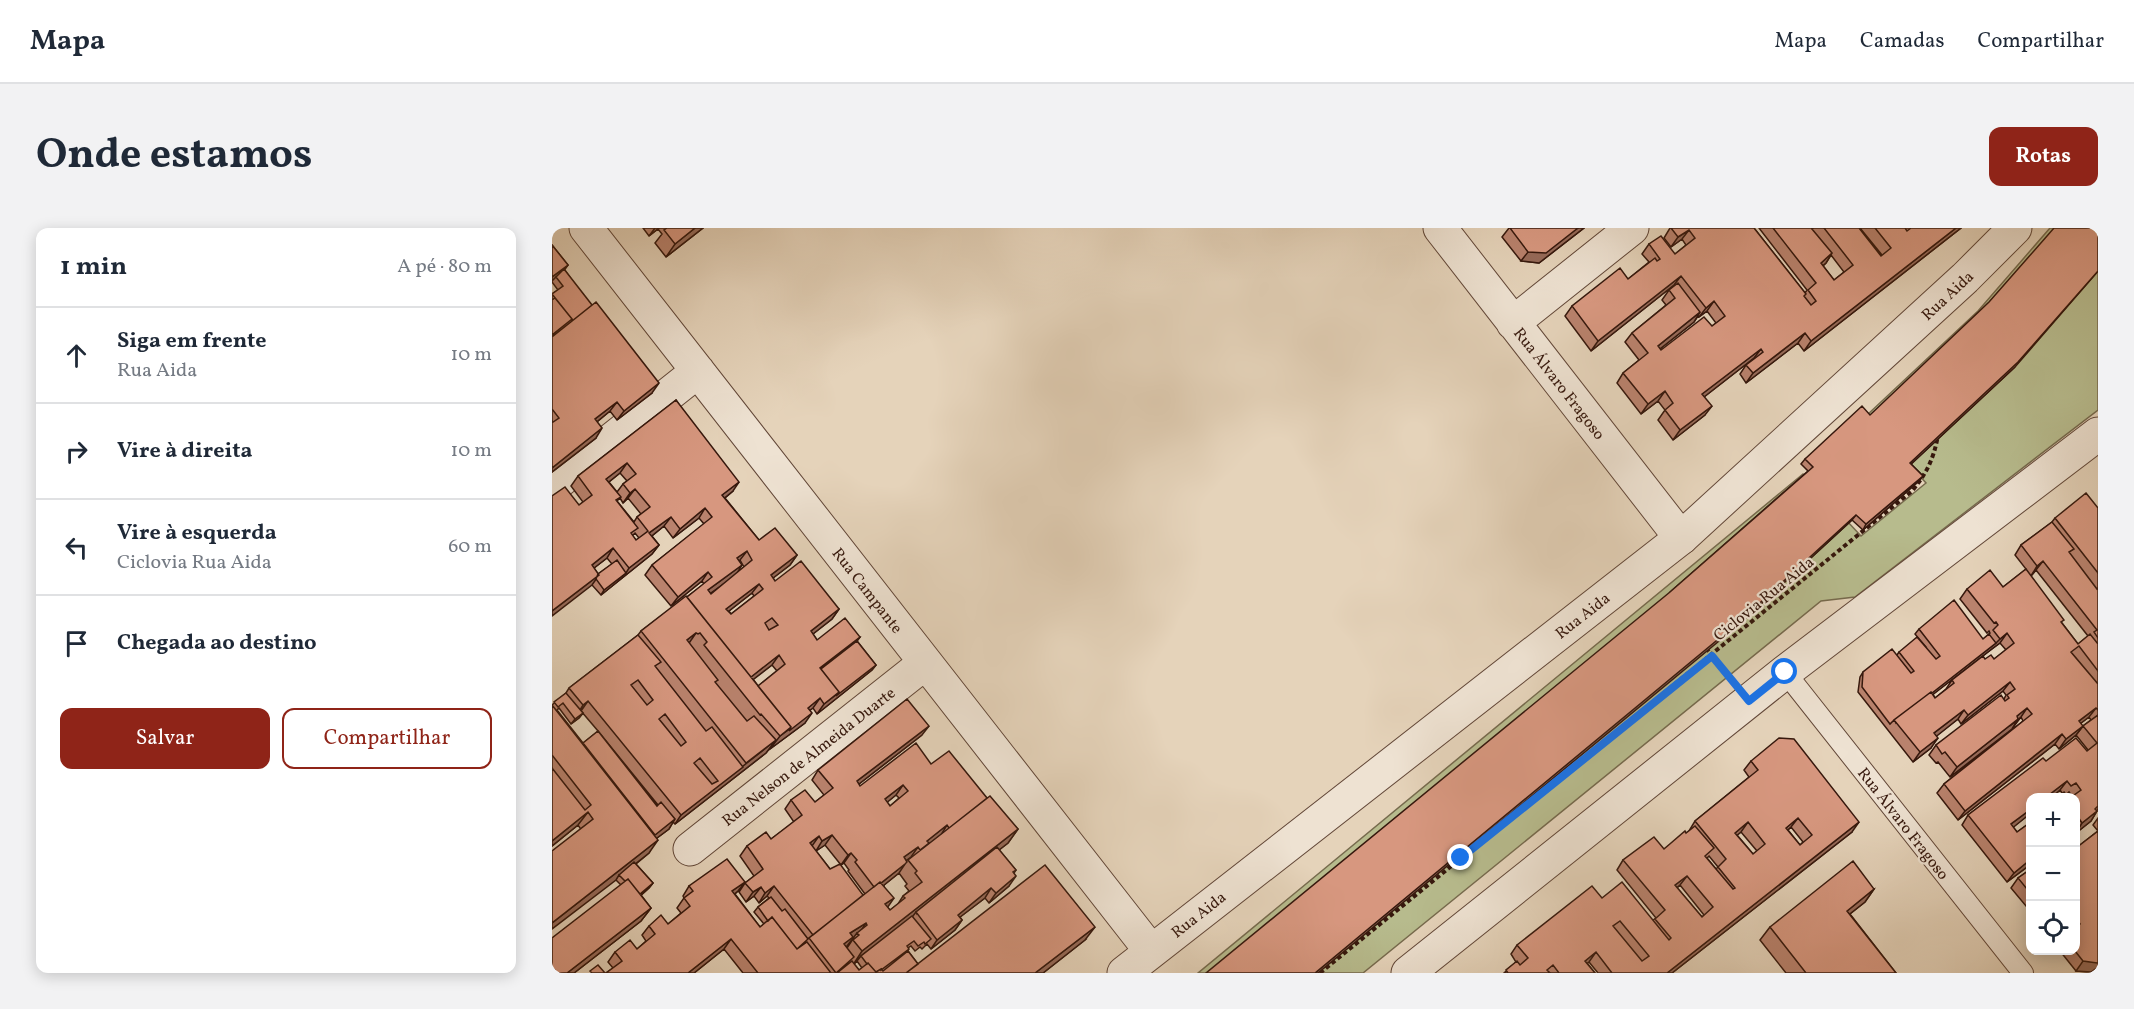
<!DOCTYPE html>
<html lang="pt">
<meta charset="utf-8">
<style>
body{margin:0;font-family:Vollkorn,serif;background:#f2f2f3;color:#1f2937}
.controls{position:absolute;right:18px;bottom:18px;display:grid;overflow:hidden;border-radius:12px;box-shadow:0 3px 15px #0003}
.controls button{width:54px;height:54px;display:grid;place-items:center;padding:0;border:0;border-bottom:2px solid #e0e1e3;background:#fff;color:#1f2937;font:30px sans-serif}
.stop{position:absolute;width:18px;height:18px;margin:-14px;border:4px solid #1a73e8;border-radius:50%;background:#fff}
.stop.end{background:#1a73e8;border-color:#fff;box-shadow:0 2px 6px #0008}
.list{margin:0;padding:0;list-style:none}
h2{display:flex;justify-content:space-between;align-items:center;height:78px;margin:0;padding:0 24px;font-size:26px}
h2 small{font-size:20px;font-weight:400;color:#747a83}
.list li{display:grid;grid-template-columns:39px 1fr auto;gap:18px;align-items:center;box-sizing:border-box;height:96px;padding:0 24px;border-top:2px solid #e0e1e3}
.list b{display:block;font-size:22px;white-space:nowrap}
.list p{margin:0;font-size:20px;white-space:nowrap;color:#747a83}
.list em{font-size:20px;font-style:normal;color:#747a83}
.actions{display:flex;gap:12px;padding:18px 24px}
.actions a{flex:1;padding:14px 0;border:2px solid #8f2418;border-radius:12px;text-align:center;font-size:21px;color:#8f2418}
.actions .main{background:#8f2418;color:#fff}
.icon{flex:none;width:33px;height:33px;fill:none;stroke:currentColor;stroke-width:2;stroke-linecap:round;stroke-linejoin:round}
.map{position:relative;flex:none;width:1546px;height:745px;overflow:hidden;border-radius:12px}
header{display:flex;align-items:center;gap:36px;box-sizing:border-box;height:84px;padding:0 30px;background:#fff;border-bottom:2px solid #e0e1e3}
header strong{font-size:28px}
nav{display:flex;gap:33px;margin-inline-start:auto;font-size:21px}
.intro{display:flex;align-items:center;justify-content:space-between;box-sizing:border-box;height:144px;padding:0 36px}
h1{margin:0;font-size:42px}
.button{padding:15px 27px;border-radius:12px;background:#8f2418;color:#fff;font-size:21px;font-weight:700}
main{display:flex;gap:36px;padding:0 36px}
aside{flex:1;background:#fff;border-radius:12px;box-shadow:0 3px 15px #0003}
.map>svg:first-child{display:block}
</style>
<header>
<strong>Mapa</strong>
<nav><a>Mapa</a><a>Camadas</a><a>Compartilhar</a></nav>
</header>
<div class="intro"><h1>Onde estamos</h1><a class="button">Rotas</a></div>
<main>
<aside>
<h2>1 min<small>A pé · 80 m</small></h2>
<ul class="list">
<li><svg class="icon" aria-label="ahead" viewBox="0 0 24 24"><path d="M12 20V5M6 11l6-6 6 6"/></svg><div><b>Siga em frente</b><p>Rua Aida</p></div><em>10 m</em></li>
<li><svg class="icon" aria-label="right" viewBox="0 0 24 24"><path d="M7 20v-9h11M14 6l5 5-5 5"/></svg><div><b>Vire à direita</b></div><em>10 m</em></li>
<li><svg class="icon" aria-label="left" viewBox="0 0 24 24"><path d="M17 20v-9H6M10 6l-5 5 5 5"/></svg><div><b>Vire à esquerda</b><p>Ciclovia Rua Aida</p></div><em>60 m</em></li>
<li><svg class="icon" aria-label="arrive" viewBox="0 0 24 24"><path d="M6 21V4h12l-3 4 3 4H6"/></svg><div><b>Chegada ao destino</b></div></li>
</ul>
<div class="actions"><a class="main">Salvar</a><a>Compartilhar</a></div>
</aside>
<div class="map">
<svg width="1546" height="745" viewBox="0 0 1546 745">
<rect width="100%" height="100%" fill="#e5d3ba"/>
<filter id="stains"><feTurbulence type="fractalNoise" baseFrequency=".00333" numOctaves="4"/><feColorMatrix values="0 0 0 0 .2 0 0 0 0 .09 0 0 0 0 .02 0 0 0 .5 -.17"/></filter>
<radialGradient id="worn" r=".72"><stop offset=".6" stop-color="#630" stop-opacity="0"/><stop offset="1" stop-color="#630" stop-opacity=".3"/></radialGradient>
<path fill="#b7bb8d" stroke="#766a4d" stroke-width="1.5" d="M1498,0H1546V182L1303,369L1269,373L811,745H646L1251,246L1309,308L1374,255L1314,188L1426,83Z"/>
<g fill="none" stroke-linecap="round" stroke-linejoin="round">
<defs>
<path id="service" d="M1233,444L1471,745"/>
<path id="minor" d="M34,0L599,723
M888,0L1129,310
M961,95L1080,0
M0,259L146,143
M138,621L373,435"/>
<path id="tertiary" d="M572,745L1129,310L1413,50L1463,0
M856,745L1233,444L1546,206"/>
</defs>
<use href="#service" stroke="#624738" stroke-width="22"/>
<use href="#minor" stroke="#624738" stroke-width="35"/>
<use href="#tertiary" stroke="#624738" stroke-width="35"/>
<path stroke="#36180d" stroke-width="4" stroke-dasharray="4.5 3" stroke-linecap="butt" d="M1154,420L1174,445
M768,745L1360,263C1375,245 1382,230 1386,207"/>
<use href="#service" stroke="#eee2d2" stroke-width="20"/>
<use href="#minor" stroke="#eee2d2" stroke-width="33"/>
<use href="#tertiary" stroke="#eee2d2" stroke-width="33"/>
</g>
<path fill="#b9826d" stroke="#36180d" stroke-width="1.5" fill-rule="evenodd" d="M91,0H151L114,29L103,15L110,6L106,1L97,8Z
M957,0H1032L987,35L969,33L950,9Z
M1118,0H1202L1253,65L1255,62L1207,0H1307L1329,28L1330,27L1308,0H1409L1252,123L1246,115L1194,155L1188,146L1194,137L1202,130L1152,169L1153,187L1121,212L1106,192L1113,182L1106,173L1089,186L1065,155L1071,145L1087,132L1073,114L1080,105L1114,77L1110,72L1117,62L1122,57L1039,123L1013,88L1020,78L1076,51L1097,34L1090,26L1097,16L1123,26L1134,17L1130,11L1119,19L1112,10ZM1279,27L1292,44L1282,52L1271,38L1274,35ZM1155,83L1164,95L1160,98L1109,122L1108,121L1142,94L1146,88L1147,89Z
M0,17L16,37L12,41L100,165L65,192L58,183L45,194L44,210L0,244V66L6,62L0,54Z
M1463,139L1359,236L1371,248L1367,253L1311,302L1300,292L1184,399L1118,364L1256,243L1249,236L1253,231L1318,187Z
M124,172L181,263L173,270L207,312L245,327L238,337L221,350L223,353L287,381L280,391L261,406L265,412L308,409L305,413L324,437L320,442L265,486L261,480L258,482L253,495L218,521V520L214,525L123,596L121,594L117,601L105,610L97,625L84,636L101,655L97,660L89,667L99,680L89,693L22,745H0L69,657L64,652L26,597L0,618V477L14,465L17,460L86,407L89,403L152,356L150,353L119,378L93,347L100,337L152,296L147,290L121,310L112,298L100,308L107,317L100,326L49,367L40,357L27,277L31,274L19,258L26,248ZM68,245L75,253L71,256L65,264L57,254ZM68,270L71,275L76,270L89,286L85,289L82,294L65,273ZM83,305L87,310L84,312L80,308ZM55,330L60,336L46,346L42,340ZM188,332L192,339L186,344L187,333ZM200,365L202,368L179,386L177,383ZM220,437L225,443L206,458L201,451ZM7,480L19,496L27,490L31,485L29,483L46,503L31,515L5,482ZM46,503L106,577L105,578Z
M1546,280V581L1539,593L1524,605V570L1520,568L1517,564L1514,567L1510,565L1508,562L1499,570H1479V585L1461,599L1465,604L1479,594V636L1455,654L1410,597L1416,587L1494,533L1535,523L1536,522L1524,507L1531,498L1539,492L1537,489L1529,495L1524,507L1507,521L1503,516L1406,592L1385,565L1392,556L1471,493L1469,489L1460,501L1398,549L1386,534L1384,535L1377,527L1384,517L1452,471L1454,467L1451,463L1409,496L1406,491L1384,508L1379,520L1361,534L1306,464L1308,449L1311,444L1345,427L1347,424L1374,419L1363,406L1367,401L1431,411L1438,405L1437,403L1435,405L1408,371L1415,361L1451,359L1474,341L1463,327L1469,317L1500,294L1503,290ZM1484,342L1536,408L1526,416L1510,395L1479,348ZM1448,415L1454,422L1442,431H1433L1400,452L1394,461L1383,470L1381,466Z
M370,507L307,556L308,558L379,536L435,570L466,601L456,615L447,622L464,642L462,645L457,658L437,675L433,670L408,689L410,692L403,702L379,721L375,716L370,721L368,719L363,723L359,718L356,720V723L366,736L533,712L491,745H191L172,721L142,745H54L61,740L56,734L63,724L85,721L94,713L90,707L97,698L116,696L129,685L125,680L132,670L131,668L137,658L193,654L186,663L183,666L208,699L212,696L202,684L206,679L217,670L215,668L207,675L202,668L194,674L187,664L193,655L202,648L188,628L195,618L219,611L242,594L233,581L239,572L263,574L272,567L260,552L266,542ZM344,567L347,570L338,578L335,574ZM273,617L289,637L292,635L297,642L296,643L313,666L311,667L278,641L264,623ZM347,645L355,656L353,658L357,663L351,668L346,676L338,682L335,679L332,657ZM301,711L295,720L294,719L299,712ZM305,733L310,740L307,742L302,736Z
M1199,533L1300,604L1120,745H1046L1037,734L1035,735L1043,745H952L964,734L959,726L965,717L1050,670L1101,692L1104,690L1065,642L1071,632L1112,621L1137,603L1143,593L1197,549L1192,542ZM1239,599L1251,614L1248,617L1236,602ZM1189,604L1205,623L1201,626L1185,607ZM1157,628L1166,639L1164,641L1155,630ZM1128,657L1152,687L1150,689L1125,660Z
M1546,590V739L1539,744L1524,743L1508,723H1524V620L1546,603L1541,597Z
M1479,641V684L1459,660L1466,650Z
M1322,661L1313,674L1298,686L1344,745H1234L1208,712L1218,699Z"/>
<path fill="#966a59" stroke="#36180d" stroke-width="1.5" d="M103,0H107L97,8Z
M143,0H151L114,29L123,16Z
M1026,0H1032L987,35L969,33L976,24Z
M1404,0H1409L1252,123L1259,113Z
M1137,2L1130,11L1119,19L1126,9Z
M1280,25L1274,35L1262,45L1269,35Z
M16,37L9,47L4,49L0,53V49Z
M1546,43L1463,139L1355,240L1358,235Z
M1129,48L1122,57L1039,123L1046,113Z
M1162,73L1155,83L1147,89L1154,80Z
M1148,84L1142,94L1099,128L1106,118Z
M1253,105L1246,115L1194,155L1201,145Z
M1209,121L1202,130L1143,176L1150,166Z
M107,155L100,165L65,192L72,183Z
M1113,163L1106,173L1089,186L1096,176Z
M65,174L58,183L36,201L43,191Z
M1160,178L1153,187L1121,212L1128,202Z
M50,200L44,210L0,244V240Z
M75,235L68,245L48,261L54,251Z
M1371,248L1367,253L1311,302L1314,296Z
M187,254L181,263L164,277L170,267Z
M83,261L76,270L71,275L78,265Z
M153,280L147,290L121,310L128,301Z
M1304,287L1300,292L1184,399L766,745H763Z
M119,289L112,298L91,315L97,305Z
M107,317L100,326L49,367L52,362L74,345L77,340Z
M61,320L55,330L33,347L40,337Z
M195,323L188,332L178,340L185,330Z
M245,327L238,337L212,357L219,347Z
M1491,333L1484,342L1479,348L1485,338Z
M190,337L184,347L149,372L156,362Z
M156,344L150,353L119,378L126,369Z
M47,347L40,357L0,388V383Z
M207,356L200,365L168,390L174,381Z
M287,381L280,391L252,413L259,403Z
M144,405L135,418V412Z
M1455,405L1448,415L1441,420L1344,495L1343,493L1444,415L1448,411Z
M308,409L301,418L265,445L268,440Z
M227,427L220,437L189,461L196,451Z
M324,437L320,442L265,486L272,476Z
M1458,454L1451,463L1409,496L1416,487Z
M268,470L261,480L249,489L256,480Z
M36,473L29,483L25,487L31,477Z
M1475,480L1469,489L1458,498L1465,488Z
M1544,480L1537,489L1520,502L1527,493Z
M1412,482L1406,491L1376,515L1382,505Z
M31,485L27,490L19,496L23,491Z
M260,485L253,495L218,521L228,508Z
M1466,491L1460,501L1398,549L1405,539Z
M377,498L370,507L298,563L305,553Z
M1531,498L1524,507L1507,521L1514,511Z
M1510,506L1503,516L1406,592L1413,583Z
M1386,510L1379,520L1361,534L1368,524Z
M224,512L214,525L123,596L129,587Z
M1515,553L1508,562L1499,570H1493Z
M351,557L344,567L327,581L333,571Z
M1479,581V585L1453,606L1459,596Z
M1545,583L1539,593L1524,605L1530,595Z
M36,584L26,597L0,618V613Z
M1246,590L1239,599L1227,610L1234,600Z
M123,591L117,601L93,619L100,609Z
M1196,594L1189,604L1176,615L1183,605Z
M1307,594L1300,604L1120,745H1115Z
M395,597L389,607L369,622L375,613Z
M466,601L456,615L365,686L364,684L358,692L309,728L305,733L301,737L310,723Z
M280,607L273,617L264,623L270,613Z
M267,608L260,618L258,615Z
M106,612L97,625L68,648L67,647L64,652L0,701V695Z
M366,619L359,629L345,639L352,629Z
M299,625L292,635L289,637L296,627Z
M1479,631V636L1455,654L1462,645Z
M353,636L347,645L316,670L323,660Z
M464,648L457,658L437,675L444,665Z
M1135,648L1128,657L1116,667L1123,657Z
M193,654L186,663L174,673L180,663Z
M101,655L97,660L83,673L87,668Z
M222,658L215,668L207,675L213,665Z
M209,659L202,668L194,674L201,664Z
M439,660L433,670L399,696L406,687Z
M1322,661L1313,674L1285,696L1295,683Z
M342,670L333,683V676Z
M99,680L89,693L22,745H15Z
M410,692L403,702L379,721L385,712Z
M314,695L307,706L305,705L292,722L283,730L298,705Z
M543,699L533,712L491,745H483Z
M179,711L172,721L142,745H136Z
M1044,724L1037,734L1026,742L1033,733Z
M1531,733L1546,734V739L1539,744L1524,743Z"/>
<path fill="#d7977f" stroke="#36180d" stroke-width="1.5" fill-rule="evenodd" d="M115,0H143L123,16L112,2Z
M958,0H1026L994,25L976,24Z
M1119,0H1202L1254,66L1252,68L1259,77L1264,73L1256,62L1264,55L1221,0H1261L1260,1L1280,25L1269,35L1282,52L1301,37L1272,0H1307L1329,28L1339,20L1323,0H1353L1355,3L1359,0H1404L1259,113L1253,105L1201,145L1194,137L1211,124L1209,121L1150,166L1160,178L1128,202L1113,182L1121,175L1113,163L1096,176L1071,145L1096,125L1080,105L1123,70L1117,62L1126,55L1148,84L1106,118L1109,122L1152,89L1160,98L1173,88L1162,73L1154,80L1129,48L1046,113L1020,78L1068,40L1076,51L1103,30L1105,33L1108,31L1097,16L1109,8L1123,26L1143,10L1137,2L1126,9Z
M1502,0H1546V43L1466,134L1358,235L1371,248L1314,296L1304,287L1187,394L763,745H654L1118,364L1261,239L1253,231L1310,178L1318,187L1437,74Z
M0,17L16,37L0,49Z
M12,41L40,77L20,93V91L0,66L11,58L4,49Z
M3,70L20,91L0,107V72Z
M44,74L107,155L72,183L65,174L43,191L50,200L0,240V193L1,194L7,190L0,181V109Z
M124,172L187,254L170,267L207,312L223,300L245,327L219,347L223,353L249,333L287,381L259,403L265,412L293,390L308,409L268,440L287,464L272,476L268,470L256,480L260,485L237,503L239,499L206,458L233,436L227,427L199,449L135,369L160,349L156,344L126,369L100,337L160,289L153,280L128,301L119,289L97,305L107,317L77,340L61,320L40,337L47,347L0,383V268L13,259L27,277L40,267L26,248ZM75,235L84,246L71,256L78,265L83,261L98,279L85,289L96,303L84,312L79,305L86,300L64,272L69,269L54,251ZM195,323L200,332L159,366L156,362L190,337L185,330ZM207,356L211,361L179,386L174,381ZM220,390L226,397L217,402L213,395Z
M1534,265L1546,280V345L1503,290Z
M1500,294L1522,321L1517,324L1545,361L1546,360V410L1542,404L1545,402L1491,333L1485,338L1469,317Z
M65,332L74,345L52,362L44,351L46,346Z
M1474,341L1512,392L1509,394L1526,416L1538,406L1546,416V443L1527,418L1519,424L1546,456V482L1544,480L1527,493L1531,498L1514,511L1510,506L1413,583L1392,556L1480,486L1475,480L1465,488L1466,491L1405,539L1393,524L1390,526L1384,517L1449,467L1453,473L1457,470L1455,467L1463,461L1458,454L1416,487L1412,482L1382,505L1386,510L1368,524L1342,492L1379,464L1383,470L1402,455L1400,452L1431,428L1433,431L1439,427L1442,431L1462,415L1455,405L1448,411L1441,402L1446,397L1444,394L1442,395L1415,361L1438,342L1451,359Z
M134,368L239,499L228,508L209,486L208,487L152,417L155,414L148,405L146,406L144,405L135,412L166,452L163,454L195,493L202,488L224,512L194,535L89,403Z
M1402,372L1431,411L1437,406L1444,415L1380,465L1379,464L1342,492L1338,496L1310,459L1311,444L1340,421L1359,445L1362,443L1347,424L1365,409L1384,431L1388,428L1367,401Z
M86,407L109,434L103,438L154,503L160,499L191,539L129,587L36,473L31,477L17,460ZM86,452L101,472L95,477L79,457ZM113,486L134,514L129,518L107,491ZM148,530L166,553L160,556L142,535Z
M305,413L324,437L284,468L287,464L269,441Z
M14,465L31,485L23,491L11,475L6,479L2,474Z
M355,471L377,498L305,553L308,558L364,515L379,536L397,523L435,570L397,600L395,597L375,613L377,615L368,622L366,619L352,629L355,634L353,636L329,655L328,654L322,659L303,634L305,632L299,625L296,627L280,607L270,613L267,608L258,615L278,641L288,636L311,667L261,707L222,658L213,665L209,659L201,664L193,655L211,641L195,618L214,604L219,611L250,587L239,572L253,562L263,574L281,560L266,542ZM351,557L356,563L338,578L333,571Z
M0,477L106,612L0,695V623L41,591L36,584L0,613V540L33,582L39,577L0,527Z
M1546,487V578L1543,581L1545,583L1530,595L1528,592L1524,596V570H1518L1529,562L1524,555L1519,558L1515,553L1493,570H1479V581L1459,596L1465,604L1479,594V631L1462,645L1416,587L1491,530L1494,533L1524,510L1535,523L1545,515L1531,498Z
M46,503L105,578L109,574L123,591L103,607L31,515Z
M1227,510L1242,511L1307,594L1115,745H1060L1044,724L1033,733L1043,745H1007L1001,737L995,742L998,745H956L954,742L965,733L968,737L976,730L965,717L1040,658L1050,670L1070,654L1117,712L1119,710L1103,691L1113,682L1071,632L1102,609L1112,621L1133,603L1134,605L1143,598L1162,620L1153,628L1181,661L1183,660L1166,639L1174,631L1143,593L1206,542L1199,533ZM1246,590L1260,607L1248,617L1234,600ZM1196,594L1213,616L1201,626L1183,605ZM1135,648L1161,679L1150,689L1123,657ZM1068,693L1097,728L1090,733L1061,698Z
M1512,564L1516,570H1505Z
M438,568L466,601L310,723L301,712L307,707L305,705L315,697L314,695L298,705L301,709L292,716L302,729L284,745L257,710L328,654L342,670L333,676L338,682L353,670L351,668L370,654L363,645L365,643L356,632Z
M1546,603V734L1545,735L1531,733L1523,723H1524V700L1528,696L1524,690V620Z
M445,619L464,642L461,644L464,648L444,665L439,660L406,687L410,692L385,712L364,684Z
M175,631L193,654L180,663L208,699L220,689L245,721L255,714L279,745H206L179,711L136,745H54L70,733L63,724L78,712L85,721L103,706L97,698L109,687L116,696L138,678L132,670L141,663L137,658Z
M1301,633L1322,661L1295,683L1344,745H1254L1218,699Z
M82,634L101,655L88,666L76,651L73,653L67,647Z
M493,637L543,699L483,745H354Z
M1479,641V666L1466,650Z
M76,651L99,680L15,745H0V710Z
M219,669L230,683L233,681L256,711L245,721L220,689L216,693L206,679Z
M360,688L379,711L373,716L372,714L366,718L362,713L355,718L357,721L329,742V741L324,744L316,735L315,736L309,728Z
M356,723L366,736L354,745H285L300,733L307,742L316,735L324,744L329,741L331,743Z
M46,737L53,745H40L38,743Z"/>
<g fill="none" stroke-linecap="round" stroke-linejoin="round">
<path stroke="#1a73e8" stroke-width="8" d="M909,630L1160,428L1197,473L1233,444"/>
</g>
<g text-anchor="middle" stroke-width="4.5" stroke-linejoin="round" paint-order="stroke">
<g font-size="16" fill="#36180d" stroke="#eee2d2">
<text transform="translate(1395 67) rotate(-43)" y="6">Rua Aida</text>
<text transform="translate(1008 155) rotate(52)" y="6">Rua Álvaro Fragoso</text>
<text transform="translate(316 362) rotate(52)" y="6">Rua Campante</text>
<text transform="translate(1211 370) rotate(-39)" y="6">Ciclovia Rua Aida</text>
<text transform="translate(1030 387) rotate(-38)" y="6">Rua Aida</text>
<text transform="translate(256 528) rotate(-38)" y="6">Rua Nelson de Almeida Duarte</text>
<text transform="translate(1352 595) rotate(52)" y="6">Rua Álvaro Fragoso</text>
<text transform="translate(646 686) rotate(-38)" y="6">Rua Aida</text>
</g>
</g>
<rect width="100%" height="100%" filter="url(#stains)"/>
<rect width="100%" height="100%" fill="url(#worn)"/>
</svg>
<div class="controls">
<button>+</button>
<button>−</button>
<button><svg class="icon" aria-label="locate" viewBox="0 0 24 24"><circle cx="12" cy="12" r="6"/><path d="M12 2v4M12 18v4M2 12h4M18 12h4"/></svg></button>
</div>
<div class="stop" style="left:1233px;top:444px"></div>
<div class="stop end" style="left:909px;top:630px"></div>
</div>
</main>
